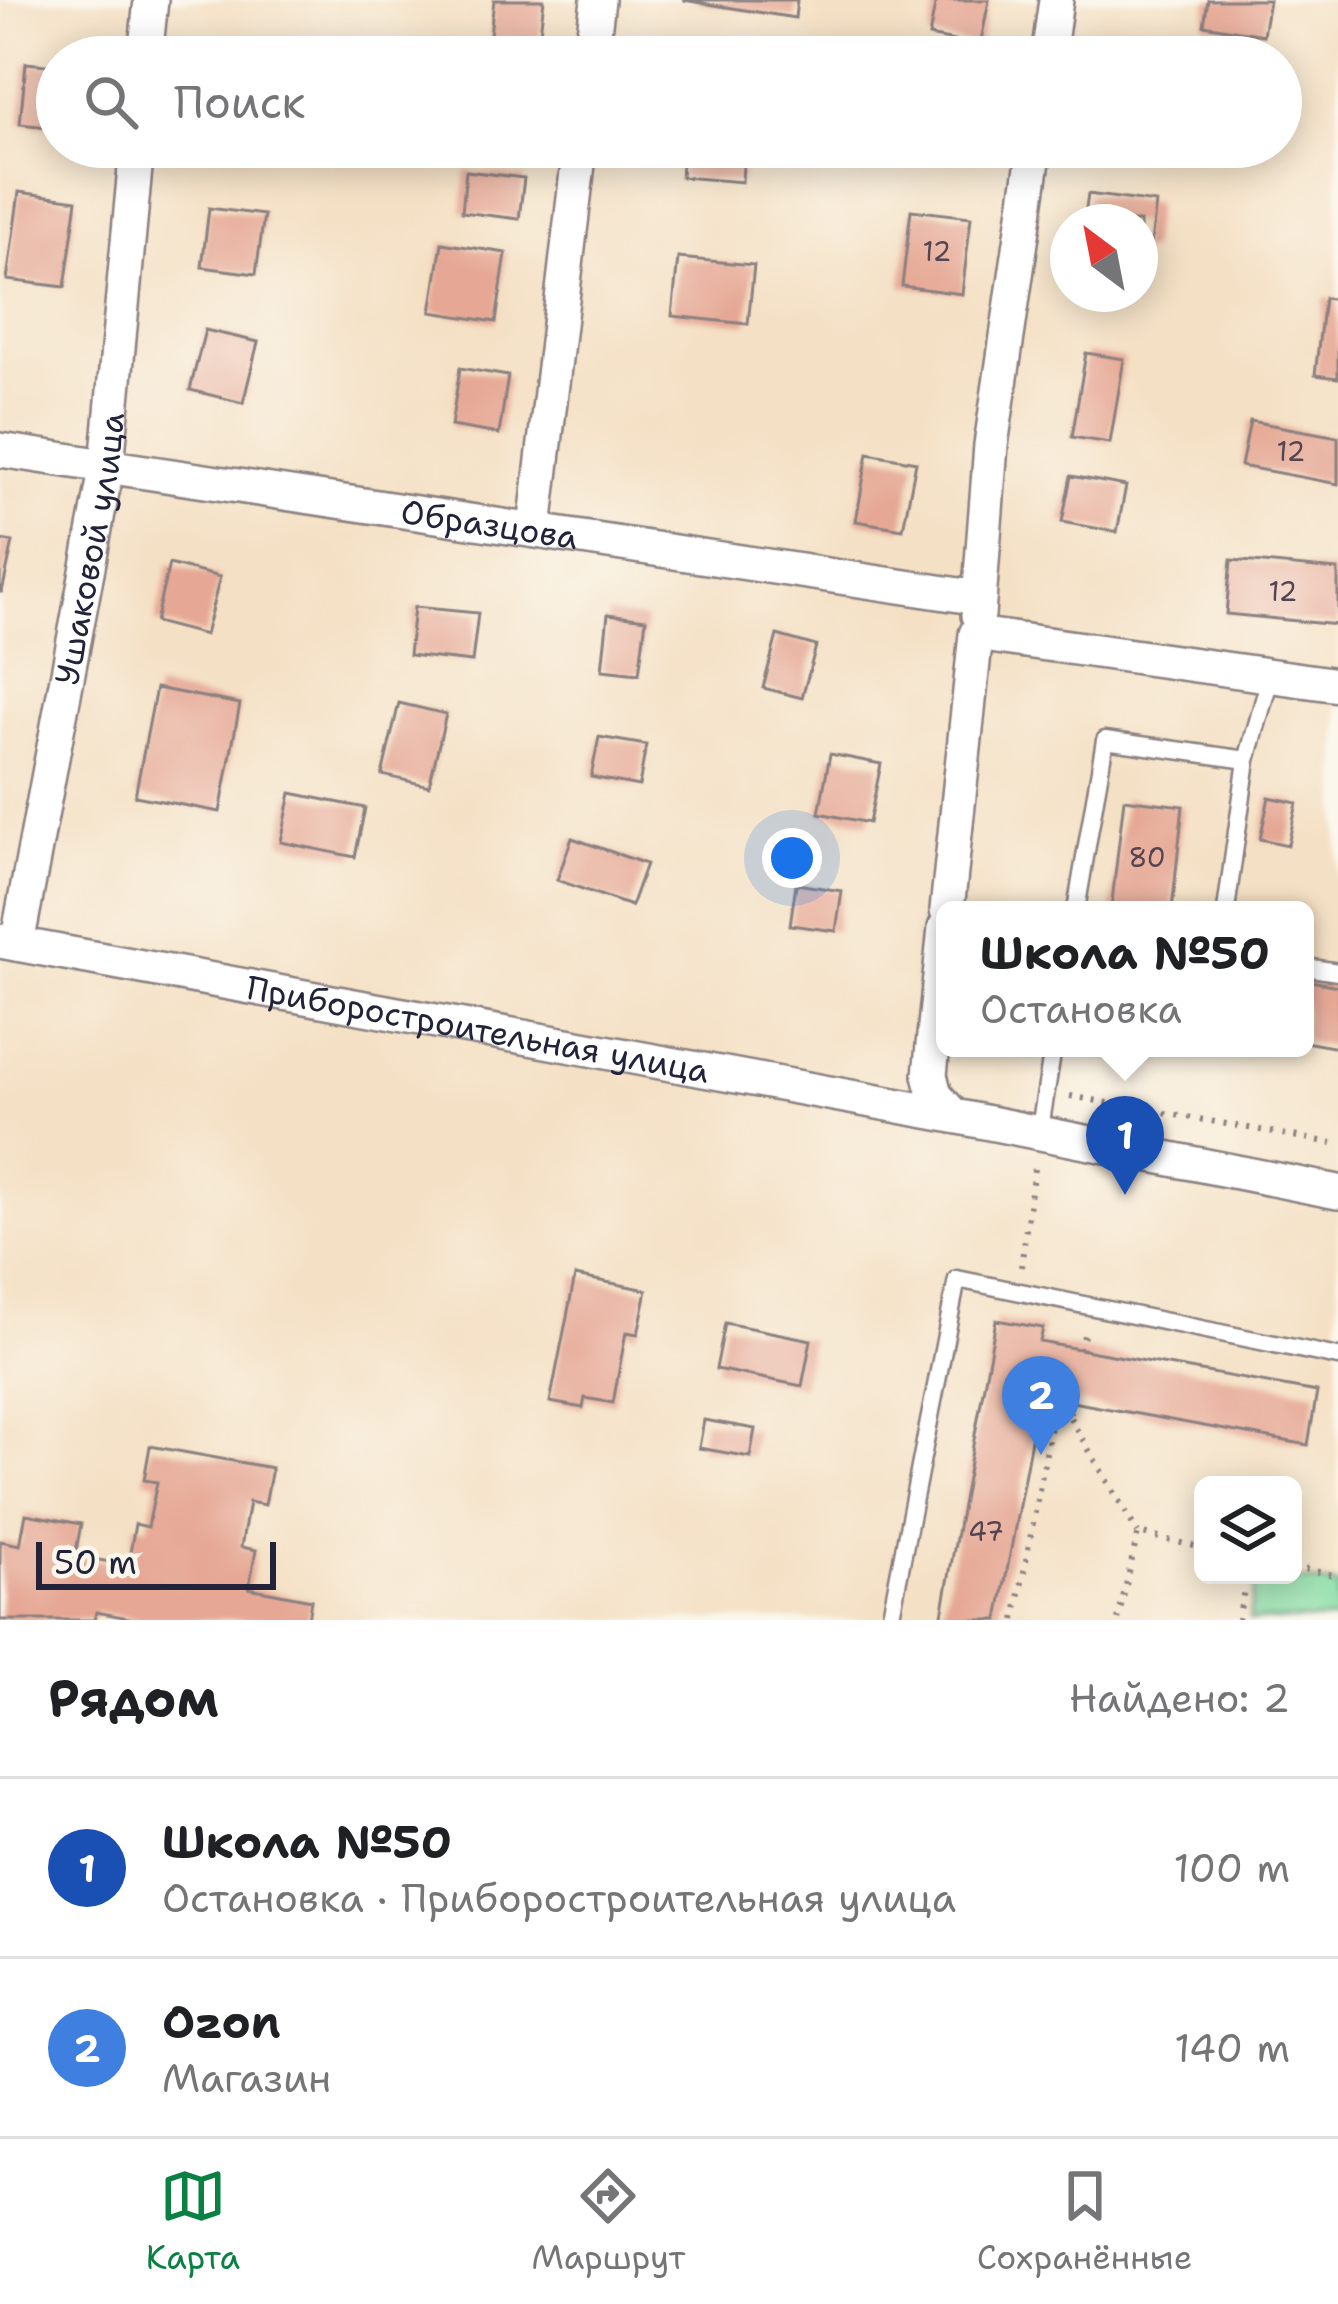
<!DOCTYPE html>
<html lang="ru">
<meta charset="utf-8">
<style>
body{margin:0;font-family:"Shantell Sans",sans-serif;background:#f2f2f2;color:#202124}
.controls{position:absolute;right:36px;bottom:36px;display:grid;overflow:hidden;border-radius:18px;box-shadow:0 6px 30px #0003}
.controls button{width:108px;height:108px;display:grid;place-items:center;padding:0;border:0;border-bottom:3px solid #e0e0e0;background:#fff;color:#202124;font:60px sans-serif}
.compass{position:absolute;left:1050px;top:204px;width:108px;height:108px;border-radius:50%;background:#fff;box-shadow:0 6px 30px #0003;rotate:328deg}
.scale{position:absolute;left:36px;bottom:30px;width:240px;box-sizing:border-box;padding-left:12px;border:6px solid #22223b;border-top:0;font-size:33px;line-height:42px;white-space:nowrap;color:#22223b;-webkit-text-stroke:9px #fbf7ec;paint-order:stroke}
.you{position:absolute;left:792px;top:858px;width:42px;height:42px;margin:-30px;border:9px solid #fff;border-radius:50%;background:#1a73e8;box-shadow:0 0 0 18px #1a73e833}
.badge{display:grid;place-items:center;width:78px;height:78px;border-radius:50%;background:#0b8043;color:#fff;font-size:39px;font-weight:700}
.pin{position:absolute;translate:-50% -99px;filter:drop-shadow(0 3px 6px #0008)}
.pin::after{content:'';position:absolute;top:63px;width:42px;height:36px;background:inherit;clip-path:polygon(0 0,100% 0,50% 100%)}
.popup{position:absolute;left:936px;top:901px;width:378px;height:156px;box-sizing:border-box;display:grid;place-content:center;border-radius:18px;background:#fff;filter:drop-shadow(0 3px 9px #0005);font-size:39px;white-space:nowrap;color:#757577}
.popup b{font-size:45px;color:#202124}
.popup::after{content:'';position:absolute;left:50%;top:100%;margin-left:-24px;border:24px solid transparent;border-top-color:#fff}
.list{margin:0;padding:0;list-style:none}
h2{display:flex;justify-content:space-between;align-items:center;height:156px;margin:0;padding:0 48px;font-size:51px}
h2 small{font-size:39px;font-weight:400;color:#757577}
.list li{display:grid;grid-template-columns:78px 1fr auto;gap:36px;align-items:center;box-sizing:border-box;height:180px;padding:0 48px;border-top:3px solid #e0e0e0}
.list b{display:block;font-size:45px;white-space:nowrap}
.list p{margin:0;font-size:39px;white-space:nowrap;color:#757577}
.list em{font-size:39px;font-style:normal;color:#757577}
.icon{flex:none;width:66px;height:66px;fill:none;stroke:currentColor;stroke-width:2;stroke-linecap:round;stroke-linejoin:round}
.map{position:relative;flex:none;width:1338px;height:1620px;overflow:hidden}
.search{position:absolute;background:#fff;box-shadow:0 6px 30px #0003;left:36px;right:36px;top:36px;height:132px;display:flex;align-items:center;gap:30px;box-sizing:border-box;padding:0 42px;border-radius:66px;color:#757577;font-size:45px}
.sheet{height:516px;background:#fff}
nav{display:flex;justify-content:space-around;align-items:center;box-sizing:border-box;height:168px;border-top:3px solid #e0e0e0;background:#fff;font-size:33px;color:#757577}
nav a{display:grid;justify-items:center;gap:6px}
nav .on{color:#0b8043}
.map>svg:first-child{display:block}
</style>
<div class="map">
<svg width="1338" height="1620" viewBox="0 0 1338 1620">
<rect width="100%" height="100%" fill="#fbf7ec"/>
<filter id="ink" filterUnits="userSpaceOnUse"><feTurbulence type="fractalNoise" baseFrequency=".00833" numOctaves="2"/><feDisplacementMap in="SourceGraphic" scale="24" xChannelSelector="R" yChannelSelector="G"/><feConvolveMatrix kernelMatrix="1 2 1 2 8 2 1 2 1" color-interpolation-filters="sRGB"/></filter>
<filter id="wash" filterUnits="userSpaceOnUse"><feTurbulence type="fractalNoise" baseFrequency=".004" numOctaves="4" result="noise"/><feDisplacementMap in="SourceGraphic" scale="48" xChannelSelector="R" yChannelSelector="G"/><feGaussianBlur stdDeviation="2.7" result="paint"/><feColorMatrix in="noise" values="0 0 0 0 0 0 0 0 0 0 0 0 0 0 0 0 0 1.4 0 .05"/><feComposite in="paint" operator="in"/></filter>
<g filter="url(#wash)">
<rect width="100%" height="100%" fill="#f4e0c4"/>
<path fill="#83dda3" stroke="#52806f" stroke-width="3" d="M1257,1575L1338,1585V1620H1249Z"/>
<g id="blocks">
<path fill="#e6a895" d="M494,0H544L537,57L488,52Z
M683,0H797L795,18Z
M936,0H989L980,46L929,36Z
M1208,0H1269L1263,35L1204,25Z
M26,63L57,66V128L20,124Z
M683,147H744L742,182L681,177Z
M1143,147H1186V154H1143Z
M466,171L524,178L519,219L462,212Z
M19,192L77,200L65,287L7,280Z
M1088,194L1156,203L1150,251L1140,250V222H1084Z
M209,208L264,215L256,274L202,267Z
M911,210L971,217L962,294L902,286Z
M442,243L506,253L496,322L431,312Z
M678,258L754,265L748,324L672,316Z
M1324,298L1338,300V378L1315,375Z
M205,330L258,342L243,403L190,390Z
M1086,353L1124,359L1110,443L1072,437Z
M460,368L508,376L499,434L451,426Z
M1250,421L1338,437V484L1241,466Z
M868,453L916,462L903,529L856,521Z
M1071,476L1126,486L1117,532L1062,522Z
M0,540L13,542L2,592H0Z
M1231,560L1338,570V625L1226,614Z
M169,564L220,577L205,635L155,622Z
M414,607L478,613L472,662L409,655Z
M608,614L646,619L639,674L602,670Z
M777,635L816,646L802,698L763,688Z
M156,688L240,704L220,812L135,796Z
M399,703L446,714L429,786L382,775Z
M599,737L646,745L639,786L591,777Z
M830,754L881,764L869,823L819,813Z
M291,793L365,808L355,857L281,842Z
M1269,797L1297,803L1288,845L1260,839Z
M1124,799L1183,806L1172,910H1111Z
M572,838L646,864L631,906L557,880Z
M796,884L842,891L836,931L790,925Z
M1305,980L1338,986V1048L1305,1042Z
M575,1276L647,1290L638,1334L626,1332L613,1403L585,1398L583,1408L550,1402Z
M996,1320L1043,1328L1040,1342L1317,1392L1308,1445L1039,1396L998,1620H941Z
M725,1323L811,1340L802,1386L716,1369Z
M704,1420L755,1429L750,1457L699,1448Z
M150,1446L272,1468L265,1505L249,1502L241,1547L256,1550L249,1588L311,1600L308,1620H140L96,1612L94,1620H0V1541L20,1545L26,1514L81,1524L75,1556L128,1565L135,1524L148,1527L157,1482L144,1480Z"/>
</g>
</g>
<g filter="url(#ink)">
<use href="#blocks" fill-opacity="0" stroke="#8b8180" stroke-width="3"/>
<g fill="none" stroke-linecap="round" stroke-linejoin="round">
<defs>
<path id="service" d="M1076,910L1105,740L1247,760
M1226,910L1247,760L1270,678
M1305,967L1338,972
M1039,1134L1053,1048
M890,1620L957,1279L1338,1357"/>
<g id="minor">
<path d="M145,57L151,0"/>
<path d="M591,57L598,0"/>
<path d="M1048,57L1056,0"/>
<path id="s1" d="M0,450L979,598"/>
<path d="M535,528L580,147"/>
<path d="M978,615L991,445L1035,147"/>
<path d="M947,910L976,634L1338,685"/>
<path d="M945,928L930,1075L935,1095L954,1116"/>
<path id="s2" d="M0,941L954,1116L1338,1192"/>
<path id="s3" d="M17,944L107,465L137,147"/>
</g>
</defs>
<use href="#service" stroke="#8b8180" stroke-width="21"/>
<use href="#minor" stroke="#8b8180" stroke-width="38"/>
<path stroke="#8b8180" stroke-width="6" stroke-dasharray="3 9" stroke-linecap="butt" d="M1070,1096L1338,1144
M1021,1267L1035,1161
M1081,1350L1085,1330
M1070,1418L1138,1533
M1293,1567L1338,1576
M1015,1620L1053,1415L1069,1417L1072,1402
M1118,1620L1138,1533L1203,1548
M1238,1620L1247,1575"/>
<use href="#service" stroke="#fff" stroke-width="16"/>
<use href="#minor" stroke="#fff" stroke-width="33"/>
</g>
</g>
<g text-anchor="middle" stroke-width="9" stroke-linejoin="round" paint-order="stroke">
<g font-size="27" fill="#534452">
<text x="937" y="261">12</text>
<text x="1291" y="461">12</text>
<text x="1283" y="601">12</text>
<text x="1147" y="867">80</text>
<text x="986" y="1541">47</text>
</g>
<g font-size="33" fill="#22223b" stroke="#fbf7ec">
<text dy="12" stroke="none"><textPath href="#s1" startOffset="495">Образцова</textPath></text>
<text dy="12" stroke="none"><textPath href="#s3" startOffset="402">Ушаковой улица</textPath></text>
<text dy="12" stroke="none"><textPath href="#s2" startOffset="486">Приборостроительная улица</textPath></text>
</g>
</g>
</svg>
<div class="controls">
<button><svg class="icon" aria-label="layers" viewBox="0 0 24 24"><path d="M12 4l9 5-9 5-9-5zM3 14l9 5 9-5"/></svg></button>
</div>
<svg class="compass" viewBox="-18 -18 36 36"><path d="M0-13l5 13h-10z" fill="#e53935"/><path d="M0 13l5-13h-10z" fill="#757577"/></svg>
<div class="scale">50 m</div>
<div class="you"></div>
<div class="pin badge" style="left:1125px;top:1195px;background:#1a4fb4">1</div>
<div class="popup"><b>Школа №50</b>Остановка</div>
<div class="pin badge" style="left:1041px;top:1455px;background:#3f7fe0">2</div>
<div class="search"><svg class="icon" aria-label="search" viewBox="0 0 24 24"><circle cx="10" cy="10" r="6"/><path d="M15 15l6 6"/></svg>Поиск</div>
</div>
<section class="sheet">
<h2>Рядом<small>Найдено: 2</small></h2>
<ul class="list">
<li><span class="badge" style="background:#1a4fb4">1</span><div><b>Школа №50</b><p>Остановка · Приборостроительная улица</p></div><em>100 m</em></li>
<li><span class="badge" style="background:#3f7fe0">2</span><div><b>Ozon</b><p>Магазин</p></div><em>140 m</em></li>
</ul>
</section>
<nav>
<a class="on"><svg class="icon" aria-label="map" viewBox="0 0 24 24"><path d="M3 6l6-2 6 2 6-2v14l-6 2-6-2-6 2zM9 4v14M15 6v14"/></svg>Карта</a>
<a><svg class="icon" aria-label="directions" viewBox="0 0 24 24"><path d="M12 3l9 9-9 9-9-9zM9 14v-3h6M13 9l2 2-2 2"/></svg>Маршрут</a>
<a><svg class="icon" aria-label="saved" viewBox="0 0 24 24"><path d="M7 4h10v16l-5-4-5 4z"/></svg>Сохранённые</a>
</nav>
